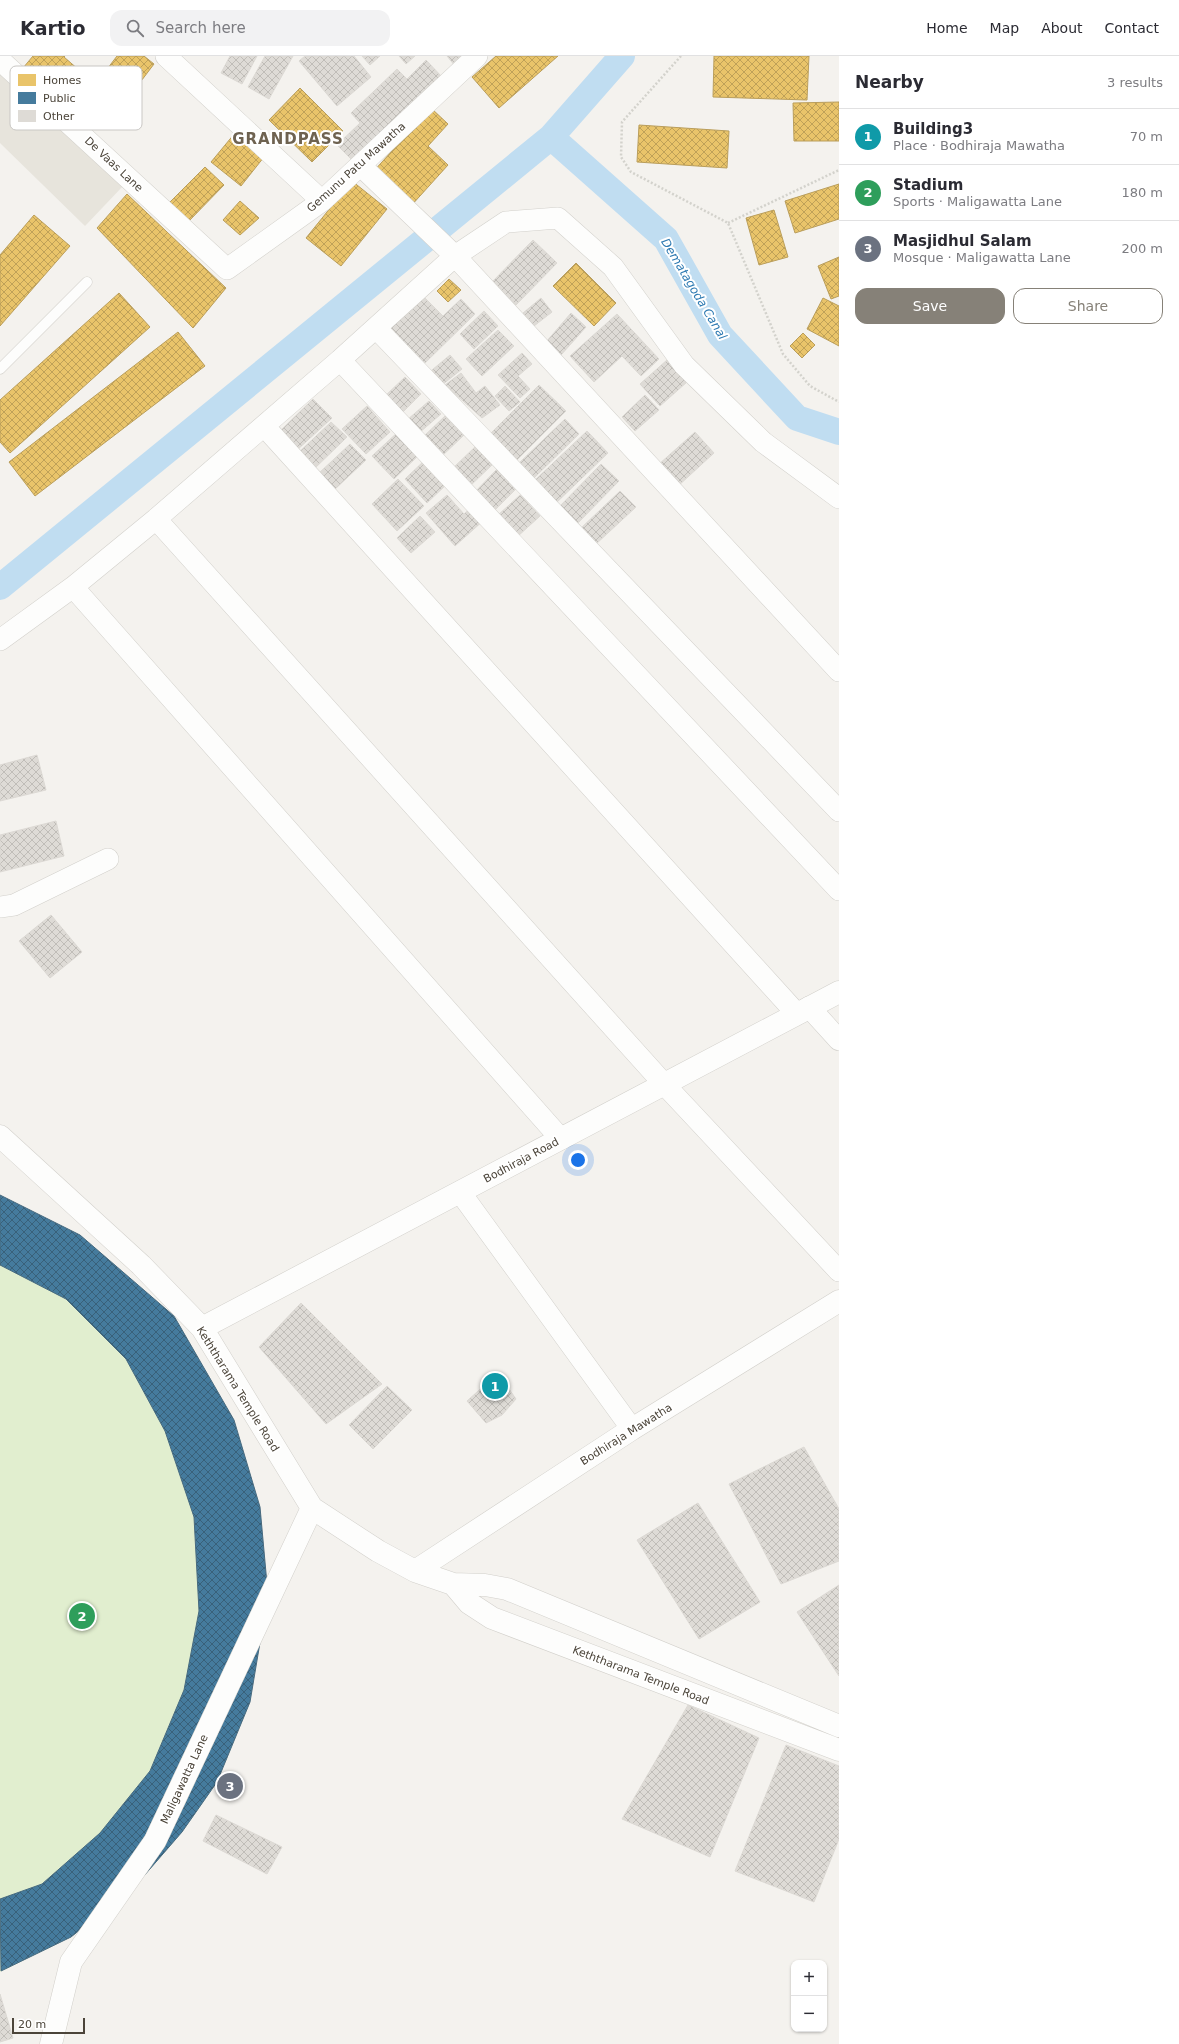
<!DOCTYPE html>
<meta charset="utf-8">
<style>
body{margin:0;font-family:"DejaVu Sans",sans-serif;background:#f2f2f3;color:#2b2b33}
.controls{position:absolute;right:12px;bottom:12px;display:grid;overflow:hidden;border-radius:8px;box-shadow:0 1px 3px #0004}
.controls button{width:36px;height:36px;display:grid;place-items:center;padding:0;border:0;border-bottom:1px solid #e1e1e2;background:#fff;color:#2b2b33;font:20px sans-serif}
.scale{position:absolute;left:12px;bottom:10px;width:73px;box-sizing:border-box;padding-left:4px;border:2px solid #4b4439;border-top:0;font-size:11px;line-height:14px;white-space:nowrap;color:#4b4439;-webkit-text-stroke:3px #fff;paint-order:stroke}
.you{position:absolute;left:578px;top:1104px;width:14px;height:14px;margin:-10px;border:3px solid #fff;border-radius:50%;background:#1a73e8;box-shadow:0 0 0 6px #1a73e833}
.badge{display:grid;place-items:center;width:26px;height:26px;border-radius:50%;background:#868178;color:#fff;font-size:13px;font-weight:700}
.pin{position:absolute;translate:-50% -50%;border:2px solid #fff;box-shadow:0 1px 4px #0006}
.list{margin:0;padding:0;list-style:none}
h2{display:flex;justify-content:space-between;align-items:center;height:52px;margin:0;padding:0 16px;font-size:17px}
h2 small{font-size:13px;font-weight:400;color:#7c7c81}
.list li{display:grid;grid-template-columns:26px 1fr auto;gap:12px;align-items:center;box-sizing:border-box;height:56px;padding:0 16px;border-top:1px solid #e1e1e2}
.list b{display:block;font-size:15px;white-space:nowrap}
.list p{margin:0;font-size:13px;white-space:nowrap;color:#7c7c81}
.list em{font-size:13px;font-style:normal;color:#7c7c81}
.actions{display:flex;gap:8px;padding:12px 16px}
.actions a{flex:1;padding:9px 0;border:1px solid #868178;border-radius:12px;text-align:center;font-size:14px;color:#868178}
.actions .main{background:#868178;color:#fff}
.icon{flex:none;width:22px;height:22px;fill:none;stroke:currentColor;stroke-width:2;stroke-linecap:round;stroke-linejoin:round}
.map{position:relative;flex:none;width:839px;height:1988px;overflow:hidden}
header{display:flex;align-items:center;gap:24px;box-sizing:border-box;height:56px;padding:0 20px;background:#fff;border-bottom:1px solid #e1e1e2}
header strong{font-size:19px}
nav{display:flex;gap:22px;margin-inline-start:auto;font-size:14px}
.search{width:280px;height:36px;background:#f2f2f3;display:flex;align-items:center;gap:10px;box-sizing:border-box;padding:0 14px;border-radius:12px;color:#7c7c81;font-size:15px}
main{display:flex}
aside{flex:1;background:#fff}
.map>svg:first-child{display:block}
</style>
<header>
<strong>Kartio</strong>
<div class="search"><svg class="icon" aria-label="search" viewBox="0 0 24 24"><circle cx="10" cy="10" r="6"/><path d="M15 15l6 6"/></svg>Search here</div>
<nav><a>Home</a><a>Map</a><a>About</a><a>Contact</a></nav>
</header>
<main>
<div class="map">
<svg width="839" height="1988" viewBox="0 0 839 1988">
<defs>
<pattern id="homes-cross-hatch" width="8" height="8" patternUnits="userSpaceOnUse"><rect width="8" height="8" fill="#e9c46a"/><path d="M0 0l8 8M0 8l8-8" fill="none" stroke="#bfa158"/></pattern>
<pattern id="public-cross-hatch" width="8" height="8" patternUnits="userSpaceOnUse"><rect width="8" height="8" fill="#457b9d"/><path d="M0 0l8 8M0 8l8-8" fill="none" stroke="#39617a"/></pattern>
<pattern id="building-cross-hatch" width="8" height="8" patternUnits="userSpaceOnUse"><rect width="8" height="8" fill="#dedbd6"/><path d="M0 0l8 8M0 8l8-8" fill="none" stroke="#c0bdb8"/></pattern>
</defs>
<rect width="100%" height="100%" fill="#f4f2ee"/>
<path fill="#e7e4dc" d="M0,17L123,130L85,170L0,87Z"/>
<path fill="#e1eecf" d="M0,1139L174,1260L250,1646L217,1726L182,1776L136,1829L71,1881L0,1916Z"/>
<path fill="url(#homes-cross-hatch)" stroke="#ba9e5b" d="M33,0H65L64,1L94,27L71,53L23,12Z
M117,0H144L154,8L126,45L98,25Z
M496,0H558L499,52L472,21Z
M714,0H809L807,44L713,41Z
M300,32L343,75L312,106L269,64Z
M839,46V85H794L793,47Z
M431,52L448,68L428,90L448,109L410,151L372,117Z
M639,69L729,75L727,112L637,106Z
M235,77L264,101L241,130L211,106Z
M205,111L224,129L187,167L168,148Z
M352,125L387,153L341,210L306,182Z
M839,128V163L795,177L785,145Z
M127,138L226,232L193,272L97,172Z
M240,145L259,162L240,179L223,164Z
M774,154L788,201L759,209L746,162Z
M34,159L70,190L0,270V199Z
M839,201V240L831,243L818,210Z
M576,207L616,247L594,270L553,230Z
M449,223L461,234L448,246L437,235Z
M119,237L150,271L10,397L0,386V344Z
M823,242L839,250V290L807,273Z
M178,276L205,310L35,440L9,406Z
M803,277L815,289L802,302L790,290Z"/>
<path fill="url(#public-cross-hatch)" stroke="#476a7f" d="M0,1139L80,1179L174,1260L234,1364L260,1451L268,1539L250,1646L217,1726L182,1776L136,1829L71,1881L1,1915L0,1843L42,1828L100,1777L150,1715L184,1634L199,1555L194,1461L165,1375L126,1303L66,1243L0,1209Z"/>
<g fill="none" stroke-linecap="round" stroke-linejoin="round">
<path stroke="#c0ddf1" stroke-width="26" d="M551,81L666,183L720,279L797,362L839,376
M0,531L551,81L622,0"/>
</g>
<path fill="url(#building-cross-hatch)" stroke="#dcd9d4" d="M230,0H257L242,28L221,17Z
M265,0H293L269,43L248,31Z
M305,0H354L371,21L337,50L299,5Z
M362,0H380L370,9Z
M399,0H415L406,8Z
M447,0H467L455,10Z
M426,4L442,21L354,106L337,89L360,67L351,57L397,13L407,23Z
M533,184L557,207L516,249L492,226Z
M422,239L443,260L461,243L475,258L424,308L388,271Z
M541,242L552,256L534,270L523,257Z
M484,255L498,270L474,293L460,278Z
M571,257L586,271L561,299L546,286Z
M617,258L659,303L641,320L622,300L594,326L570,300Z
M498,274L514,290L482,320L466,303Z
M522,297L532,308L518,320L530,333L520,342L498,319Z
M450,299L462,313L437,333L426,319Z
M667,304L687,326L660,350L640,328Z
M461,317L476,337L485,330L500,349L482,362L445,329Z
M405,321L421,338L401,358L384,341Z
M539,329L566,355L516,405L489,379Z
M505,330L520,346L509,355L495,340Z
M645,339L659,354L635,375L622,361Z
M313,343L332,362L296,395L278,377Z
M429,345L441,358L419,377L407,364Z
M367,350L390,376L366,398L342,373Z
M445,360L464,379L441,401L422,382Z
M565,363L579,378L533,423L518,408Z
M331,366L347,381L312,415L296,399Z
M399,375L420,398L394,423L372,400Z
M587,375L608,397L554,449L533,426Z
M695,376L714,397L677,431L658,409Z
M350,388L366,404L333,435L317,419Z
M476,390L493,408L469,431L452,413Z
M426,403L448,427L427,447L405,423Z
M601,408L619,425L577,468L559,451Z
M498,412L518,431L492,457L473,438Z
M398,423L424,450L397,475L372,448Z
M620,435L636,451L595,489L580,473Z
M447,439L464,458L472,451L484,464L455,490L426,457Z
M520,439L540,460L517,481L497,460Z
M420,460L435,476L411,497L397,482Z
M37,699L46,734L0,745V709Z
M56,765L64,800L0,816V779Z
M51,859L82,896L50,922L19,885Z
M301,1247L382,1328L326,1368L259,1291Z
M498,1317L516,1343L502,1359L486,1367L467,1345Z
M387,1330L412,1354L373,1393L349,1369Z
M804,1391L839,1453V1505L781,1528L729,1428Z
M698,1447L760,1546L699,1583L637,1484Z
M839,1529V1620L797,1556Z
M688,1649L759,1682L710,1801L622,1763Z
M786,1689L839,1710V1783L814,1846L735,1815Z
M216,1759L282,1791L267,1818L203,1785Z
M0,1938L13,1982L0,1986Z"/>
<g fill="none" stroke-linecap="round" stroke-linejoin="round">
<defs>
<path id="service" d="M0,313L87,226"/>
<path id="minor" d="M166,0L322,145
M0,4L227,213L322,145L477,0
M361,110L455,200L839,615
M376,272L839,755
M340,304L839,834
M264,370L797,958
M156,463L664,1028L839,1215
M73,531L561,1083
M0,584L73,531L156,463L340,304L455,200L506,166L558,162L613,211L684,309L763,386L839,442
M0,851L14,849L108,803
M809,951L839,984
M460,1136L632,1373"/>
<path id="tertiary" d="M0,1080L141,1209L202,1272L312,1452L378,1495L415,1515L453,1528L485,1529L507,1533L839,1670
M202,1272L839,936
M415,1515L632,1373L839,1245
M453,1528L469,1547L492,1562L839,1694
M51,1988L71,1906L155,1785L312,1452"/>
</defs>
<use href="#service" stroke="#d2d0cb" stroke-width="11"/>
<use href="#minor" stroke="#d2d0cb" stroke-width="22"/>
<use href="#tertiary" stroke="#d2d0cb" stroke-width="23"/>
<path stroke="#d3d2cc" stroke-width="2.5" stroke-dasharray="2 2" stroke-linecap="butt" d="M681,0L622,66L621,101L631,116L728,167L783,298L810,330L839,346
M728,167L839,114"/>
<use href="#service" stroke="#fdfdfc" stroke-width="10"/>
<use href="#minor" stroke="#fdfdfc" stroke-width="21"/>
<use href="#tertiary" stroke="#fdfdfc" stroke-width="22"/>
</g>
<g text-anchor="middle" stroke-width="4" stroke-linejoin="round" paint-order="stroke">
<g font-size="11" fill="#4b4439" stroke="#fff">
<text transform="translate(114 108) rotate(43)" y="4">De Vaas Lane</text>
<text transform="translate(356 111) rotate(-42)" y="4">Gemunu Patu Mawatha</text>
<text transform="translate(521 1104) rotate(-28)" y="4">Bodhiraja Road</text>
<text transform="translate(238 1333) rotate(58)" y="4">Keththarama Temple Road</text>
<text transform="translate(626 1378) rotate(-32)" y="4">Bodhiraja Mawatha</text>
<text transform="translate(641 1619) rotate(21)" y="4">Keththarama Temple Road</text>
<text transform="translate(184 1723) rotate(-65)" y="4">Maligawatta Lane</text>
</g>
<g font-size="12" font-style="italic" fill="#2e7ab2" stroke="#fff">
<text transform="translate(694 233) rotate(59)" y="4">Dematagoda Canal</text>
</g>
<g font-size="15" font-weight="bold" letter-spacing="1" fill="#6e6250" stroke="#fff">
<text x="288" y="88">GRANDPASS</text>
</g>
</g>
<rect x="10" y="10" width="132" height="64" rx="6" fill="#fff" stroke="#c9c7c4" stroke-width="1"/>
<rect x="18" y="18" width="18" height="12" fill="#e9c46a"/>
<rect x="18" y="36" width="18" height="12" fill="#457b9d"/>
<rect x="18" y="54" width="18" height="12" fill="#dedbd6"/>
<g font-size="11" fill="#4b4439">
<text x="43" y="28">Homes</text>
<text x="43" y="46">Public</text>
<text x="43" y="64">Other</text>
</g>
</svg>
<div class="controls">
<button>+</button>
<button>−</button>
</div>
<div class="scale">20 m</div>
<div class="you"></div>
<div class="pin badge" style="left:495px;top:1330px;background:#0f9aa8">1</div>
<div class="pin badge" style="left:82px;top:1560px;background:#2e9e5b">2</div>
<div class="pin badge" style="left:230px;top:1730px;background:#6b7280">3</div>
</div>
<aside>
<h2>Nearby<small>3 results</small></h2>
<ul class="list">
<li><span class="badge" style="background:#0f9aa8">1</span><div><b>Building3</b><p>Place · Bodhiraja Mawatha</p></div><em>70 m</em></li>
<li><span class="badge" style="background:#2e9e5b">2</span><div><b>Stadium</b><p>Sports · Maligawatta Lane</p></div><em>180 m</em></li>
<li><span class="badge" style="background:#6b7280">3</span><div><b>Masjidhul Salam</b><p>Mosque · Maligawatta Lane</p></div><em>200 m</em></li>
</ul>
<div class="actions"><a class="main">Save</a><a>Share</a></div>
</aside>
</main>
